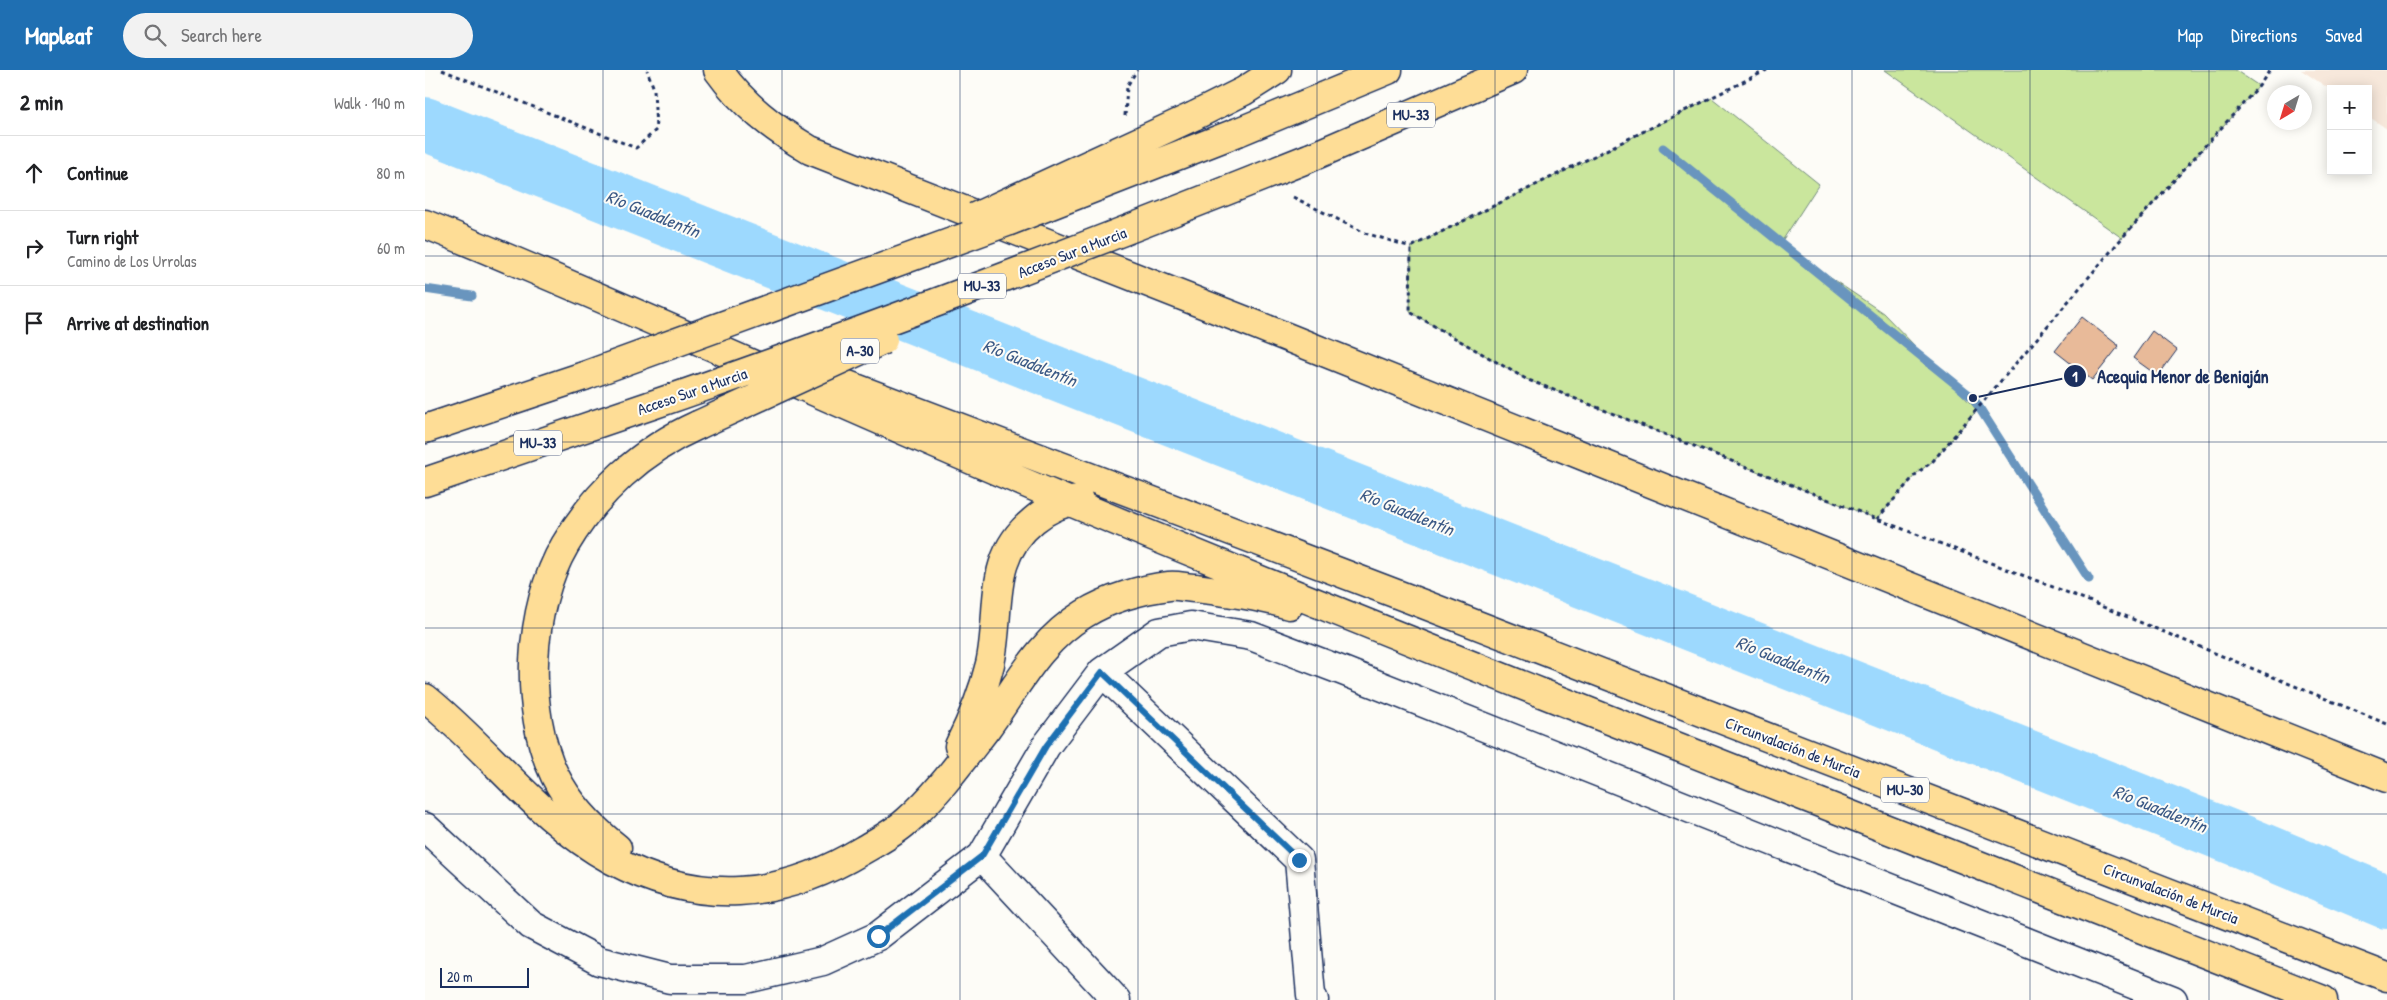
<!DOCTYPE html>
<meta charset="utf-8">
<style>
body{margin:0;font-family:"Patrick Hand",sans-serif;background:#f2f2f2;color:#202124}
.controls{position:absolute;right:15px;top:15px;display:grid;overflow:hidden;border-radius:0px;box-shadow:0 2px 12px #0003}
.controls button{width:45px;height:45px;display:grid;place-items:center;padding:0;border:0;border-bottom:1px solid #e0e0e0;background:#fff;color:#202124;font:25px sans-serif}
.compass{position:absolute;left:1842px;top:15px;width:45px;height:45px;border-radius:50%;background:#fff;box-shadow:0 2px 12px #0003;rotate:218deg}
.scale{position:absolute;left:15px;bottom:12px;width:89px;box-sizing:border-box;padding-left:5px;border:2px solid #1b2f5e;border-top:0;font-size:14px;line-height:18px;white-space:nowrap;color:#1b2f5e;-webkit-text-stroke:4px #fdfcf7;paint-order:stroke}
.stop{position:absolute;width:15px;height:15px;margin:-11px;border:4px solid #1f6fb2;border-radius:50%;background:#fff}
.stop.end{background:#1f6fb2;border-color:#fff;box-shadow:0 1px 5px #0008}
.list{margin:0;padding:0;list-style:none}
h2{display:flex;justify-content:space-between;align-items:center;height:65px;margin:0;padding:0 20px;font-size:21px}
h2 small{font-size:16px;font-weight:400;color:#757577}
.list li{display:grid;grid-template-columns:32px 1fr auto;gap:15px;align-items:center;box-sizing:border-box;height:75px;padding:0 20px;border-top:1px solid #e0e0e0}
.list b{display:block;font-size:19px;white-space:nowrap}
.list p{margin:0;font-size:16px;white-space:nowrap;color:#757577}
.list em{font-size:16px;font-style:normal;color:#757577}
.icon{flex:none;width:28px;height:28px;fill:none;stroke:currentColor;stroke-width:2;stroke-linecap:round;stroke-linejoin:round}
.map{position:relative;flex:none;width:1962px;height:930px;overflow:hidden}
header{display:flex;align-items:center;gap:30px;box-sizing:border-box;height:70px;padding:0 25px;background:#1f6fb2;color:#fff}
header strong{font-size:24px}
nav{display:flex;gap:28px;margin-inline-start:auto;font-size:18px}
.search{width:350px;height:45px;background:#f2f2f2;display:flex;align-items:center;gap:12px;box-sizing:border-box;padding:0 18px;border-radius:28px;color:#757577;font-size:19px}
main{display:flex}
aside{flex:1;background:#fff}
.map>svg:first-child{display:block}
</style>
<header>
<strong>Mapleaf</strong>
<div class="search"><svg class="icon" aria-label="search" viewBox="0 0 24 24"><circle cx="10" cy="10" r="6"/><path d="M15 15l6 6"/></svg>Search here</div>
<nav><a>Map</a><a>Directions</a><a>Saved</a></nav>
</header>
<main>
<aside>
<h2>2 min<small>Walk · 140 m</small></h2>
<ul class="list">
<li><svg class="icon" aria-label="ahead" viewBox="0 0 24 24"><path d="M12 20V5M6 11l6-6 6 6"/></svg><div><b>Continue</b></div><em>80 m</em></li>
<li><svg class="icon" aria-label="right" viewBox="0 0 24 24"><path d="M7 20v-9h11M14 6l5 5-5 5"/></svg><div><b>Turn right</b><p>Camino de Los Urrolas</p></div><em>60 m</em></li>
<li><svg class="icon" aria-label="arrive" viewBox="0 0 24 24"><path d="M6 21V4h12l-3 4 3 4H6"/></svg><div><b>Arrive at destination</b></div></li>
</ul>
</aside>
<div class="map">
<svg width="1962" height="930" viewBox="0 0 1962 930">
<rect width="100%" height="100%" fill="#fdfcf7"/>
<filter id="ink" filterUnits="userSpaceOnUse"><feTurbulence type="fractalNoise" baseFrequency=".02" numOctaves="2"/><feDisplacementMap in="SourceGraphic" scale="10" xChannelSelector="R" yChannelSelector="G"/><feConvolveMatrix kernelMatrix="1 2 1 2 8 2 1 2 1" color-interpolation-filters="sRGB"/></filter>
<g filter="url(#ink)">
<path fill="#f7e8db" d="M1876,0H1962V59L1943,46V19L1906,20Z"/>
<path fill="#cae69d" stroke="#728a7e" d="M1460,0H1810L1834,16L1697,168Z
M1287,28L1394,114L1355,174L1458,243L1552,340L1508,391L1492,403L1452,449L1101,309L985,242L986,177Z"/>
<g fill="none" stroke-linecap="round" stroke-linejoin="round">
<path stroke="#6995be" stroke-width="9" d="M1238,78L1548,328L1664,509
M0,219L47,226"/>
<path stroke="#9dd9fe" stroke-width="54" d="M0,54L1811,769L1962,832"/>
</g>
<path fill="#e8ba99" stroke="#1b2f5e" d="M1657,247L1694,276L1667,310L1630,281Z
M1727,261L1752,280L1733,306L1708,288Z"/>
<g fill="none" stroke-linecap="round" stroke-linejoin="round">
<defs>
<path id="minor" d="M677,602L874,790L886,925L889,930
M0,757L106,855L174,891L245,909H321L398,891L453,866L557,786L621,676L677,602L734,562L766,556L826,566L918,601L1748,930
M557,786L691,930"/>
<path id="highway" d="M293,0C318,35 348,58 385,80L829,254L1962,708
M769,46L819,21L852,0
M813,62L963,0
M884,88L1088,0
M0,154C216,242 428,341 643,431C1059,604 1479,765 1898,930
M373,296L998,534L1962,907
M0,359L159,306
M0,412L227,335
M0,628C65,680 113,750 187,790C274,836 355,830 438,780C453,771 469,763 482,751C512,725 537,690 561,659C592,617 613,572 659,544C683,529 717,519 744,516C753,515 762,518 771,518C802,522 834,526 864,535
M534,676C547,650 558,623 565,594C577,540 561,489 609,450C622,439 637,432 654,430
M192,778C168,759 144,734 130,706C98,640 103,538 140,475C171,422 217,380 273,355"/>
</defs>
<use href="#minor" stroke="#1b2f5e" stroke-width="31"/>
<use href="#highway" stroke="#1b2f5e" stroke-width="31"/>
<path stroke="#1b2f5e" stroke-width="3" stroke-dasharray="4 4" stroke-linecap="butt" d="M17,0L211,78L231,60L229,19L222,0
M1342,0L986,177L985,242L1101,309L1452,449L1654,527L1962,654
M700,46L702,16L712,0
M868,127L940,163L986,177
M1452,449L1492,403L1508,391L1697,168L1834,16L1845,0"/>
<use href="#minor" stroke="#fdfcf7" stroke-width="28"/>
<use href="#highway" stroke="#fedd96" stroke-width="28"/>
<defs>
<path id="highway-bridge" d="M550,147L769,46
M159,306L582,152L813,62
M227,335C448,259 666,175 884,88
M273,355L458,270"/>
</defs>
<use href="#highway-bridge" stroke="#1b2f5e" stroke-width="31" stroke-linecap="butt"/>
<use href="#highway-bridge" stroke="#fedd96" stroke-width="28"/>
</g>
</g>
<g fill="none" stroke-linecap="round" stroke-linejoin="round" filter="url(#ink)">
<path stroke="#1f6fb2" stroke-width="6" d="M453,866L557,786L621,676L677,602L874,790"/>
</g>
<path fill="none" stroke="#1b2f5e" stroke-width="1" stroke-opacity="0.55" d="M178,0V930M357,0V930M535,0V930M713,0V930M892,0V930M1070,0V930M1249,0V930M1427,0V930M1605,0V930M1784,0V930M0,186H1962M0,372H1962M0,558H1962M0,744H1962"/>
<g text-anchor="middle" stroke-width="4" stroke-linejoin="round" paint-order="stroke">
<g fill="#fdfcf7" stroke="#5f6c8c" stroke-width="1">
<rect x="962" y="32.5" width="48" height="25" rx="4"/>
<rect x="533" y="203.5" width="48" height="25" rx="4"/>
<rect x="416" y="268.5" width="38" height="25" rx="4"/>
<rect x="89" y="360.5" width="48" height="25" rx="4"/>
<rect x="1456" y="707.5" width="48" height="25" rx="4"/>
</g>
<g font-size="15" font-weight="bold" fill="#1b2f5e">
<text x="986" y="50">MU-33</text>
<text x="557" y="221">MU-33</text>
<text x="435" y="286">A-30</text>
<text x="113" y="378">MU-33</text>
<text x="1480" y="725">MU-30</text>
</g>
<g font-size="16" fill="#1b2f5e" stroke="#fdfcf7">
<text transform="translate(647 182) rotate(-21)" y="6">Acceso Sur a Murcia</text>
<text transform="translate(267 321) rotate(-19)" y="6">Acceso Sur a Murcia</text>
<text transform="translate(1368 677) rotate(21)" y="6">Circunvalación de Murcia</text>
<text transform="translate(1746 823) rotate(21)" y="6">Circunvalación de Murcia</text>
</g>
<g font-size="18" font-style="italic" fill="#3c5a86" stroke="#fdfcf7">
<text transform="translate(228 144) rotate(22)" y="6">Río Guadalentín</text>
<text transform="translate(605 293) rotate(22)" y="6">Río Guadalentín</text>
<text transform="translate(982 442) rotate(22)" y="6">Río Guadalentín</text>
<text transform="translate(1358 590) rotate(22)" y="6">Río Guadalentín</text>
<text transform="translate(1735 739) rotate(22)" y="6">Río Guadalentín</text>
</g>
</g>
<path fill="none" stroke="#1b2f5e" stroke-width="2" d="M1548 328L1650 306"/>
<g fill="#1b2f5e" stroke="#fdfcf7" stroke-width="2">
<circle cx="1548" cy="328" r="5"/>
<circle cx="1650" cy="306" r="12"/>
</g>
<g font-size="15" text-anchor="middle" font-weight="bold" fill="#fff">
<text x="1650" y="312">1</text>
</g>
<g font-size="18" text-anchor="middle" font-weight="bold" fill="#1b2f5e" stroke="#fdfcf7" stroke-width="4" stroke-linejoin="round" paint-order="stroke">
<text x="1758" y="313">Acequia Menor de Beniaján</text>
</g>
</svg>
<div class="controls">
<button>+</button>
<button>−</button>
</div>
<svg class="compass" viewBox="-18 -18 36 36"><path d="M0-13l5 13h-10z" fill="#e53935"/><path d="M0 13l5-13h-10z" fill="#757577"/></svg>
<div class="scale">20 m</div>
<div class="stop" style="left:453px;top:866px"></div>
<div class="stop end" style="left:874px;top:790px"></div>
</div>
</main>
